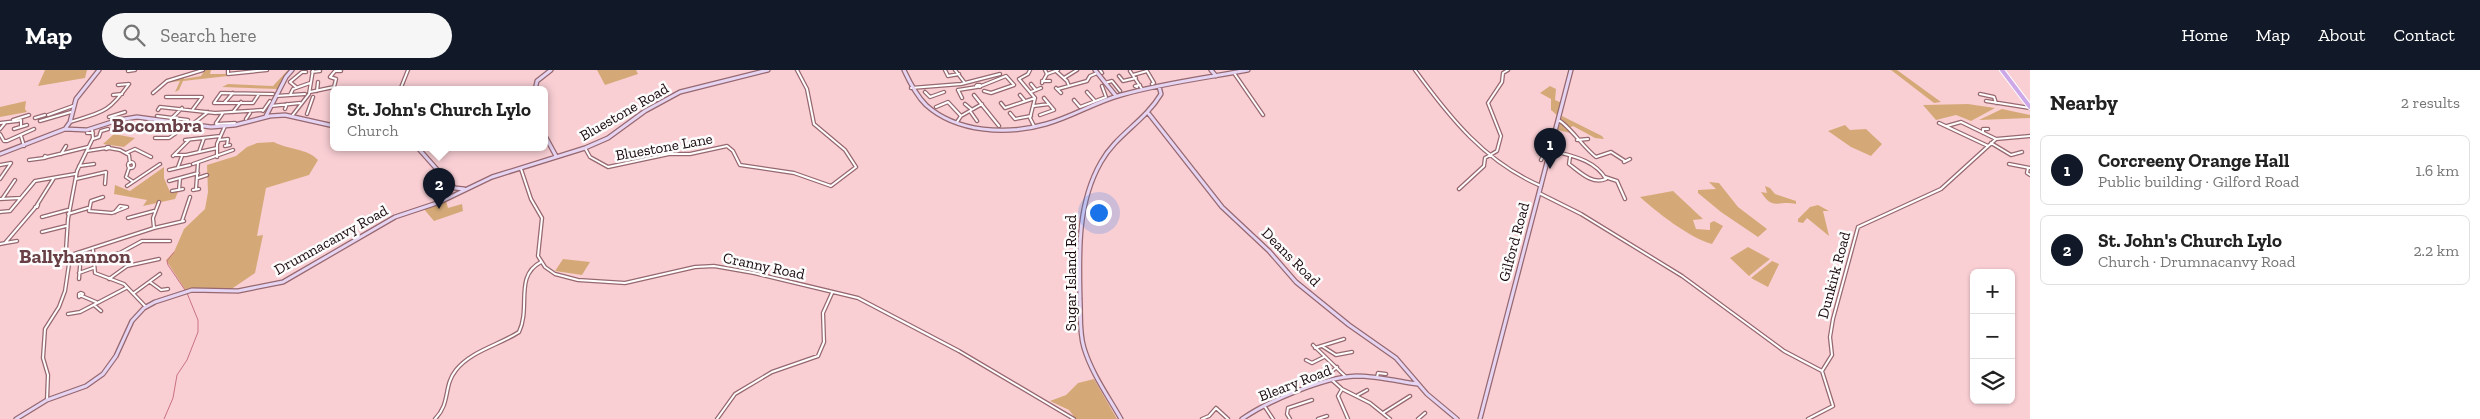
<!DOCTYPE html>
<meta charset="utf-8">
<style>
body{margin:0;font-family:"Zilla Slab",serif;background:#f6f6f6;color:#222}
.controls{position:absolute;right:15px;bottom:15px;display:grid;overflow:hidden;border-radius:8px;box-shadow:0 1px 4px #0004}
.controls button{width:45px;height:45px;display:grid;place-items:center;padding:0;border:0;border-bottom:1px solid #e0e0e0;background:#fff;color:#222;font:25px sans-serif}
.you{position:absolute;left:1098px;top:142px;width:18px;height:18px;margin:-12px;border:4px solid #fff;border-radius:50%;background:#1a73e8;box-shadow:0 0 0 8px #1a73e833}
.badge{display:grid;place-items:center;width:32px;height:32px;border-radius:50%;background:#111827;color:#fff;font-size:16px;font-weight:700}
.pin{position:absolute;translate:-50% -41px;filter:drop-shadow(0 1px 2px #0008)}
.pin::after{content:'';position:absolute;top:26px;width:18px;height:15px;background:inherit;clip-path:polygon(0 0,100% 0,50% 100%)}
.popup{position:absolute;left:330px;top:16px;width:218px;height:65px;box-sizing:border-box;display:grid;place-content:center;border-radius:8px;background:#fff;filter:drop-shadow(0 1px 4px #0005);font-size:16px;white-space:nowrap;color:#767676}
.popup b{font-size:19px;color:#222}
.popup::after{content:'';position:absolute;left:50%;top:100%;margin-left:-10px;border:10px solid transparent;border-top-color:#fff}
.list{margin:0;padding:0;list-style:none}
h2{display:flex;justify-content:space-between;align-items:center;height:65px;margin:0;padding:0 20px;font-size:21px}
h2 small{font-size:16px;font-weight:400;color:#767676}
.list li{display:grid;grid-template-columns:32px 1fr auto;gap:15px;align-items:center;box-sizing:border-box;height:70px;margin:0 10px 10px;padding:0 10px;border:1px solid #e0e0e0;border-radius:8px}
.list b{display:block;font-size:19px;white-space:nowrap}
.list p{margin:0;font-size:16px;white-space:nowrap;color:#767676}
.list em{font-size:16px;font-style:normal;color:#767676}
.icon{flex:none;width:28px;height:28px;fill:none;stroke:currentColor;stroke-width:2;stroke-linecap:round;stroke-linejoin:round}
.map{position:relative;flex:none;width:2030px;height:349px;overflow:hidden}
header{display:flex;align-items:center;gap:30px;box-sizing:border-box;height:70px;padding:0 25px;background:#111827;color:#fff}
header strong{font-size:24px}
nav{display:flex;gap:28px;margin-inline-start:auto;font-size:18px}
.search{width:350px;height:45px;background:#f6f6f6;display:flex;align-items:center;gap:12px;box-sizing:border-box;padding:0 18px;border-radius:28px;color:#767676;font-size:19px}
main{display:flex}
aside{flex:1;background:#fff}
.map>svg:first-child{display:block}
</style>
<header>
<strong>Map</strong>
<div class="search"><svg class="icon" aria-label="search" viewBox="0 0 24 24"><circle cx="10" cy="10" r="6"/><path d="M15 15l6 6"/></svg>Search here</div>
<nav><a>Home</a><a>Map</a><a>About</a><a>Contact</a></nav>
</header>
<main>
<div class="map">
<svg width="2030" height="349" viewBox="0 0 2030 349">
<rect width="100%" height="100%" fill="#f9cfd4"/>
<path fill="#d5a977" d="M45,0H87L85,8L38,16Z
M205,0H211L210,4H227L228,6L183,11L179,20L175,22L180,11L164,13L183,6L184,9L201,6Z
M291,0L278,19L222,17L228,14L273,16L287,1Z
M597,0H636L638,4L605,15Z
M1891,0H1897L1941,32L1934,33Z
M1550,16L1556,19L1555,30L1562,33L1558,46L1551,40V29L1540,23Z
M26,31L25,39L27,42L0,47V37Z
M1968,34L1995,38L1971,51L1956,45L1936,50L1923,35Z
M2002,39L2030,45V48L1979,50Z
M1562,46L1602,66L1604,69L1595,68L1573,56L1567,59L1570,63L1558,60Z
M1845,55L1850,60L1866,59L1882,74L1871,86L1851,77L1828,61Z
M114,64L135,68L124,77L103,74Z
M274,72C288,80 307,78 318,90L309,105L266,118L257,166L263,165L255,203L230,220L186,221L166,190L174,182L184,159L205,139L208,122L207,95L236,86L247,77L257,73Z
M164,97V108L170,122H178L175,129L143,136L147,130L114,124L115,115L130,121Z
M1709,112L1719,113L1738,137L1767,159L1758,167L1721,142L1698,123V120L1716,119Z
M1765,116L1770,118L1775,124L1796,131V134C1777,130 1773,141 1761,122L1767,123Z
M1673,121L1703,149L1693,150L1696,159L1710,160V153L1714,151L1723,156L1712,174C1691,169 1655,141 1640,127Z
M446,131L448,138L462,134L463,141L434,151L423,138Z
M1818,135L1829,141H1823L1829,166L1807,148L1803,153L1798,152V149L1810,137Z
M1748,177L1770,189L1749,206L1730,188Z
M563,189L590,192L582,205L555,201Z
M1772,191L1779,194L1768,217L1751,208Z
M1094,309L1117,349H1076L1069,340L1050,331L1066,325L1078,313Z"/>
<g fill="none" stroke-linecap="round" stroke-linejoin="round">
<path stroke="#ca7281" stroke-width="1" d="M174,182L167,191L168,195L185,220
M164,349L173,328L177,305L187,290L198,262V250L187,223"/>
<defs>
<path id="street" d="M228,0V4L267,0
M945,0L948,6L959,4
M955,0L965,13
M1030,0L1028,4L1019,9L1035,28L1030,48L1034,56
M1045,0L1047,4L1058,0
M1100,0L1102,3
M1415,0C1450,48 1485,92 1541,116
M128,1L135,0
M1056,1L1067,11L1069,16
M1130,1L1142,19
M312,2L320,1
M1234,3L1263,45
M1133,5L1147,1L1154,13L1152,14
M1119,6L1123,11L1136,8
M1064,8L1077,0
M1042,11H1050
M1042,13L1047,4
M1105,13L1112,11L1120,21
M1031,14L1036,20
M977,15H980V17L976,16Z
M981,16L1006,6L1014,15L991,23L984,21
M296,17L290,12L302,2H306
M1137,17L1135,16L1140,15
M911,18L961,14L1000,4
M1056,18L1061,23
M1058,19L1087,11L1090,6L1097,3
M400,20L408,0
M317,21L318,12
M310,22L334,17L336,9L330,7L335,1H341
M925,22L930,27L944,22
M1031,22L1041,18
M1087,22L1095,31
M153,23L167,11L203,0
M259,24L253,33H214L221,23L273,24
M1980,24L1994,27L1996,33
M113,25L122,24
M290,25L293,19L310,13
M974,25L999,56
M1020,25L1025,31
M276,26L305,24
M166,27H202L193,39
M962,28L958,20L977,17
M1074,30L1080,37L1106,27L1102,16
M1986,31L2030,38
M225,32L233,23
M1001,33L1005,38L1035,28
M965,34L971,39
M271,36L300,33
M1034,36L1049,34
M936,37L948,32L961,46
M285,39L287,34
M158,40L160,37L215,43L262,40
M263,41L270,31
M970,41L977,51
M233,42L241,32
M1010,43L1015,49L1031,46
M307,44L313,27
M48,45L73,36
M1040,45L1054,40L1044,28
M157,46L188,50
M292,46L309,24L313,0
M109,47L125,42
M35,48L45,45
M172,48L182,38
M246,49L250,43
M13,50L29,45
M1558,50C1567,53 1584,78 1596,87L1611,82L1625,91
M17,51L21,50V57
M40,51L71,42
M70,52C103,42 108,43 129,14L118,15
M957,52L961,46L982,34
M0,53L17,51
M194,53L208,42
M216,53L223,43
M1939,53L1988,76
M216,54L235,53
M1947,56L1961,52L1996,69
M0,59L5,53
M14,59L27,55
M87,63H93
M1983,63V59H1988
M0,64L4,71H7L34,59
M21,66L24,76
M155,68H169L188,55
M93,69L99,67L101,61L108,59
M185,70L220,66
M219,70L228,69L227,75
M1577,70L1588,69
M1991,73L2011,85L2022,82
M225,76L230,75
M107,77H109V78L106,79Z
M109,78L120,80L129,85L130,93
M585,78L590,87L608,97L669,84H690L727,76L733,81L740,95L794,103L831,116L856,97L845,80L814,54L807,19L797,0
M1550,80C1571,86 1594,89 1606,109C1592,115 1580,102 1569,94L1570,87
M87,81L106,78
M199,82L204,68
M1544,82L1543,86L1548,88
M126,83L135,79L151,87
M61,84L66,76
M175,85H186L217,78
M45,86L47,87L44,88Z
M173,86L189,70
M47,87L88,77
M217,87V74L225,56
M29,90L44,88
M1541,90L1543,86
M1624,92L1630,89
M128 95a3 3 0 1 1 6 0a3 3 0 1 1-6 0Z
M193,94L233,80
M2009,94L2030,98
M0,95L11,93L0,109
M79,96L94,94
M178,97L182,86
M129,98L126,107L132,111
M2028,98L2027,103L2030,105
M521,99L531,129L542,148L538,186L545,197L555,204L578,210L625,213L695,197L714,196L754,203L858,228L959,281L1074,349
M169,100L190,95
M1605,107L1617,111L1625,129
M198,108L207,105
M76,109L106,102L105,114
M169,111L198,103
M127,116L160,94
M196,119L198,93
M1459,119L1484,96L1485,88L1497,81L1501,66L1488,33L1502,12L1503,3L1508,0
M179,120L180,108
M193,120L199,119
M172,121L183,119
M1539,123L1581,144L1682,206L1784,281L1822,301
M103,127L91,131L89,141L112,143L127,137
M0,129L20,128
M2,129L15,110
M37,135L54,108
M38,135L37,137H35Z
M0,142L10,141L35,111L75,104
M115,142L120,136L127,137
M68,144L88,138
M42,147L68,140
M128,148L154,141
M182,151L190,127
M154,158L153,148L159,132
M42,162L66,156
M17,171L5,173L35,138
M0,174L5,173
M93,180L95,203L124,214L146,237
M68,186L154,158L184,151
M93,190L120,183L142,171H170
M79,203L93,198
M79,209L80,196
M109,209L127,196L159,189
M150,212L161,220L168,219
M81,223L83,224L79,227V224Z
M134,223L160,204
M82,226L96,232
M94,235L101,241
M68,244L80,242L126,218
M1313,275L1346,307
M1322,276L1336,285L1352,282
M1315,278L1344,269
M1306,290L1312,293L1324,287
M1326,306L1337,297
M1377,307L1378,303L1386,304
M1332,310L1342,319L1370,333L1390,349
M1342,319L1338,326L1348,349
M1358,325L1367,320
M47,330L48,305L43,288L45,259L59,237L65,221L69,194L66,179L68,149L77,101L93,68L92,59
M1265,337L1273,349
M1383,343L1410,326
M435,349C451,333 443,316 456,300C471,281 499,275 519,262C531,237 514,206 541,192
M717,349L735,324L772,302L818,286L824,272L823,243L832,223
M1202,349L1209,346L1216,338L1228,349
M1290,349L1287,344L1288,338L1312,330
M1318,349L1327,346
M1418,349L1425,343
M1808,349L1833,336L1822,301L1832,285L1830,267L1833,249L1858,157L1941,119L1996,69L2030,66"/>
<path id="secondary" d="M904,0C910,13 916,25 926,35C957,63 1008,65 1046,54C1072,47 1095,32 1121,25C1163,13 1205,8 1248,0
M1095,0L1116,26
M1211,0L1216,6
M535,20L537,11L551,0
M1149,44L1222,137L1269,181L1296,212L1349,255L1396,288L1427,324L1457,349
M266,46L286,7L292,0
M65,59L70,52L76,29L99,0
M544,64L556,86
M418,78L450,114L455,118L464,119
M0,84L65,59L87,60L118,50L137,47L211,57L235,55L270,46L285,45L334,56
M16,349L47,330L86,316L103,304L116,286L132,251L144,238L155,232L192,220L238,221L283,212L395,147L440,132L492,107L585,78L608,68L645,41L680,22L768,0
M1121,349C1108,326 1092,304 1084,278C1079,262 1081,246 1080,229C1079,182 1077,134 1101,92C1116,65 1145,51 1161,24L1159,16
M1242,349C1268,331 1324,307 1356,306C1376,306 1397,311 1417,314
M1480,349L1571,0"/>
<path id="primary" d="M2002,0L2030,37"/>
</defs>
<use href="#street" stroke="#96686f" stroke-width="4.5"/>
<use href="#secondary" stroke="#96686f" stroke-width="5.5"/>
<use href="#primary" stroke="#fff" stroke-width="6"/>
<use href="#street" stroke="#fff" stroke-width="2"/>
<use href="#secondary" stroke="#e6d4f3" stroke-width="3"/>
<use href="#primary" stroke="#cda8e8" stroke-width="4"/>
</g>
<g text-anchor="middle" stroke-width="5" stroke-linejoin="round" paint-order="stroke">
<g font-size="15" fill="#19080b" stroke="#fcfcfc">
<text transform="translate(624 42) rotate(-30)" y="5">Bluestone Road</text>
<text transform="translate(664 77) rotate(-10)" y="5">Bluestone Lane</text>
<text transform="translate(331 170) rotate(-29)" y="5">Drumnacanvy Road</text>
<text transform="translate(1514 172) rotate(-75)" y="5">Gilford Road</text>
<text transform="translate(1291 187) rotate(45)" y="5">Deans Road</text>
<text transform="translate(764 196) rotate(12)" y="5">Cranny Road</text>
<text transform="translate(1071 203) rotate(-90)" y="5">Sugar Island Road</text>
<text transform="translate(1834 205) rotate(-75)" y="5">Dunkirk Road</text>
<text transform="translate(1295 313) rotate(-21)" y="5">Bleary Road</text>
</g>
<g font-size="20" font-weight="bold" fill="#6a4047" stroke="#fcfcfc">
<text x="157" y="62">Bocombra</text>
<text x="75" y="193">Ballyhannon</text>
</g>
</g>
</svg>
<div class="controls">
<button>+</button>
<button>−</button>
<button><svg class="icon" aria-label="layers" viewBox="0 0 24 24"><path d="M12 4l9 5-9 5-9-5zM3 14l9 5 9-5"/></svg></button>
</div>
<div class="you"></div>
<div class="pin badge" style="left:1550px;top:99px">1</div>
<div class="pin badge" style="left:439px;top:139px">2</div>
<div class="popup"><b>St. John's Church Lylo</b>Church</div>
</div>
<aside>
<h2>Nearby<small>2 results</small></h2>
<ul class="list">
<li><span class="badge">1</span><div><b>Corcreeny Orange Hall</b><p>Public building · Gilford Road</p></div><em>1.6 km</em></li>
<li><span class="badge">2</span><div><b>St. John's Church Lylo</b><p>Church · Drumnacanvy Road</p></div><em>2.2 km</em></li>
</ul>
</aside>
</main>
